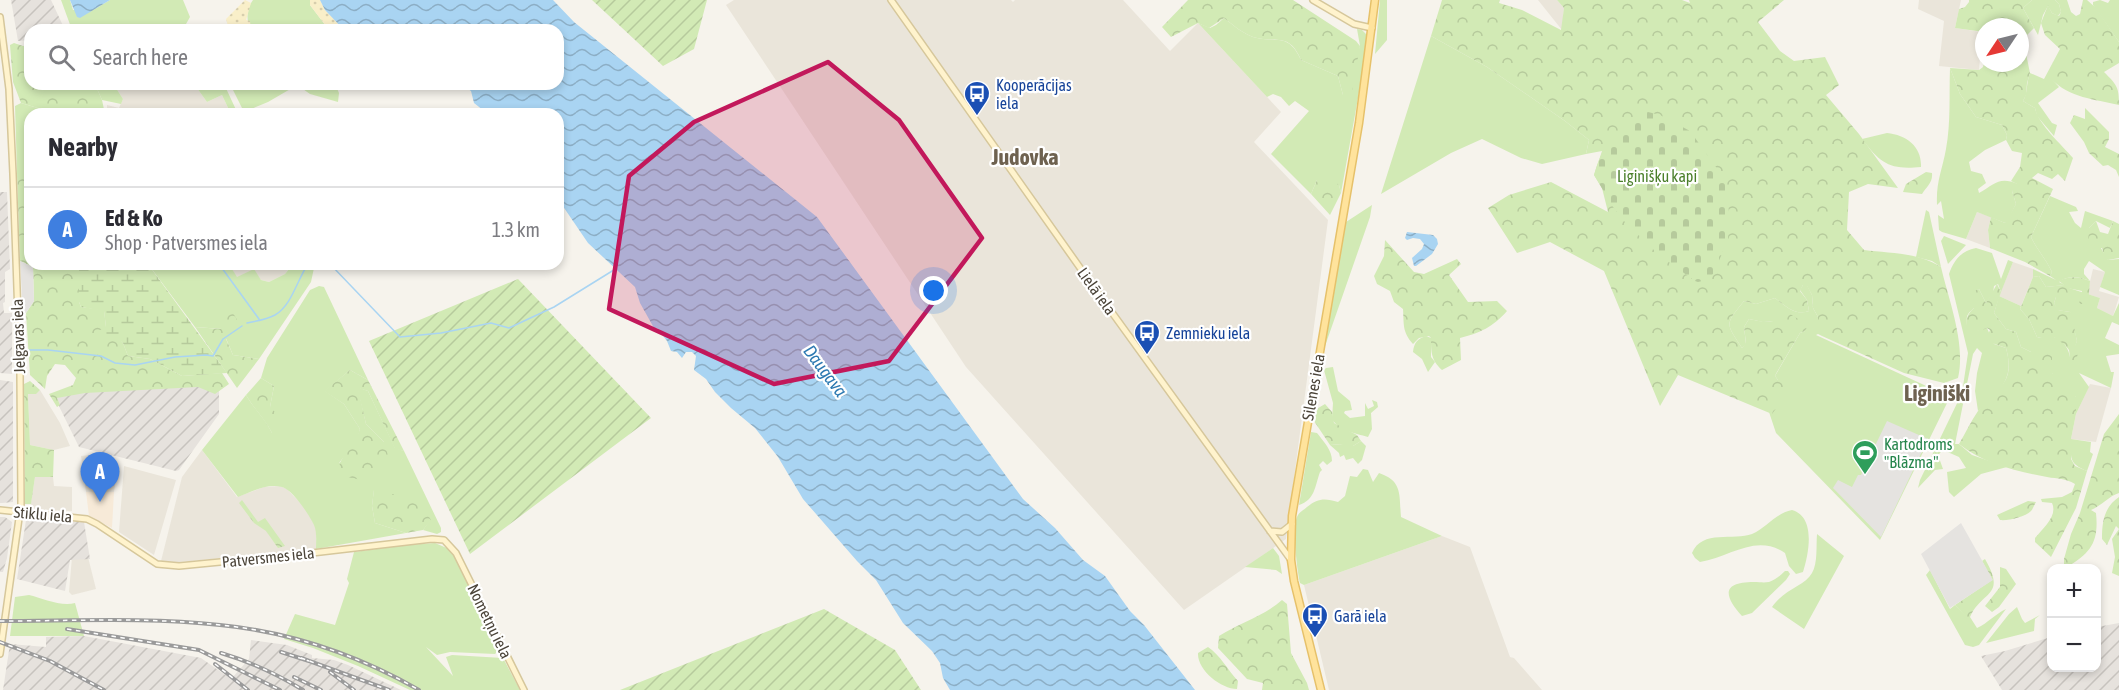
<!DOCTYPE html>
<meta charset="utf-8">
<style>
body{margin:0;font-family:"Asap Condensed",sans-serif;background:#f2f2f3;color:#2b2b33}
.controls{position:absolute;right:18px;bottom:18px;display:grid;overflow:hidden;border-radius:12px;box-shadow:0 3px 9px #0003}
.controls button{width:54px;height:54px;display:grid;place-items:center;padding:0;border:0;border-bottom:2px solid #e1e1e2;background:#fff;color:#2b2b33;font:30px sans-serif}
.compass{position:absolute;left:1975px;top:18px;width:54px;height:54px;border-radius:50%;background:#fff;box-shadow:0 3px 9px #0003;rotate:235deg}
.you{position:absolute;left:934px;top:291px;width:21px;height:21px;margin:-15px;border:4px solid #fff;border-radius:50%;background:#1a73e8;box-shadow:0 0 0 9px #1a73e833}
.badge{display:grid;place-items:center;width:39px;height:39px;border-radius:50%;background:#fc3f1d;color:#fff;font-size:20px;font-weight:700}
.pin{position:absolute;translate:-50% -50px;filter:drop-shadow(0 2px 3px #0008)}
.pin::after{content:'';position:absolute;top:32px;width:21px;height:18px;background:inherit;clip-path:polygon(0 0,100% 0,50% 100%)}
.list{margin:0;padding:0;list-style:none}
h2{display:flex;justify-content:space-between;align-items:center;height:78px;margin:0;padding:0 24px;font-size:26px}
h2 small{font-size:20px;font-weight:400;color:#7c7c81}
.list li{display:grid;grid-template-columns:39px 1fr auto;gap:18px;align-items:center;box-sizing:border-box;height:84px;padding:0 24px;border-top:2px solid #e1e1e2}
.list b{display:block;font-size:22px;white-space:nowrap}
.list p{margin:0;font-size:20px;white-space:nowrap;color:#7c7c81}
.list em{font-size:20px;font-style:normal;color:#7c7c81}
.icon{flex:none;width:33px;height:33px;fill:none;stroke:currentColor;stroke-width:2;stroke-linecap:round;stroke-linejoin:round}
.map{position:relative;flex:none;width:2119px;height:690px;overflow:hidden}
.search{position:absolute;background:#fff;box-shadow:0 3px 9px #0003;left:24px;top:24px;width:540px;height:66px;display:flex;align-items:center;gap:15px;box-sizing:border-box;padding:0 21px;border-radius:18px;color:#7c7c81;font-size:22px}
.panel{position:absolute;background:#fff;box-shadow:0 3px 9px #0003;left:24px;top:108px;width:540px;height:162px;border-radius:18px}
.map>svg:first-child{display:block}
</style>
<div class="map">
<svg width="2119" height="690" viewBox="0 0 2119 690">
<defs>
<pattern id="industrial-furrows" width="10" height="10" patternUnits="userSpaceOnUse" patternTransform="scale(1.5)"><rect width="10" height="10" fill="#e6e2dd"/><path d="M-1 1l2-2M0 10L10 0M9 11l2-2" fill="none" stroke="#c7c3be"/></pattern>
<pattern id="forest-crowns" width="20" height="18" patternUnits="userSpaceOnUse" patternTransform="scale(1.5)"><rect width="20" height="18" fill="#d2eab5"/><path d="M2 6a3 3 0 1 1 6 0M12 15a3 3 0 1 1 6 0" fill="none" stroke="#b6ca9c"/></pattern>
<pattern id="wetland-marsh" width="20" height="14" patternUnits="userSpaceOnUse" patternTransform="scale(1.5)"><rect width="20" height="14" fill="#d2eab5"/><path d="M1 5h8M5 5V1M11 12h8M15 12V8" fill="none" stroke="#b6ca9c"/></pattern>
<pattern id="sand-dots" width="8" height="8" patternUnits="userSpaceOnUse" patternTransform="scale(1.5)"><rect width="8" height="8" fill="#f9efc9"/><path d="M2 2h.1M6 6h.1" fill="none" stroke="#d7cead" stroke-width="1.8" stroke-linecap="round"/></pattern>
<pattern id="cemetery-stones" width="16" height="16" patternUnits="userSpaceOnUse" patternTransform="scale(1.5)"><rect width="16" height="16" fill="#d2eab5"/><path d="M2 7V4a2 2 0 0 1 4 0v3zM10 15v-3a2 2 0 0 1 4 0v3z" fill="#b6ca9c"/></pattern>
<pattern id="garden-furrows" width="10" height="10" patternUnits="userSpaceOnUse" patternTransform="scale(1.5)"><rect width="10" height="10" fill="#d2eab5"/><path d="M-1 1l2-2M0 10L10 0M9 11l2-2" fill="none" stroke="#b6ca9c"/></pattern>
<pattern id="water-waves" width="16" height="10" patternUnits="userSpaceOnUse" patternTransform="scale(1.5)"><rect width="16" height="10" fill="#a9d4f2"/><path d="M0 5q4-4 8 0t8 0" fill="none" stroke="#8caec5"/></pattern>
</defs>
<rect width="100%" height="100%" fill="#f6f3ec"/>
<path fill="#eae5da" d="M734,0H1011L1013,2L1015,0H1123L1170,51L1198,23L1281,112L1254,142L1328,220L1286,539L1184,610L966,367L726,5Z
M1538,0H1557L1564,8L1562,30Z
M1919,0H1961L1955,28L1982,32L1979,70L1939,66L1944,21L1918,9Z
M118,84H194L207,102L222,95L231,114H107V105L119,108L123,99L116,88Z
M1977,212L1991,217L1988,230L1990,248L1966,239Z
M2013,262L2033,269V277L2021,306L1999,296Z
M229,264H293L285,274L269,282L261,280L257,275L237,278Z
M2093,269L2105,272L2099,291L2119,297L2113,316L2097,308L2100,298L2087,294Z
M2090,384L2111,388L2096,442L2071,439L2076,414Z
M40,390L60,423L70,446L54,450L30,445L28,393L35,394Z
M202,450L237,497L264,487L280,486L287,489L306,509L316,527V549L168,563L161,561L182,477Z
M91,455L118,464L114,492H86L81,456Z
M124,466L176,480L154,555L119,532Z
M35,477H53L54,486L72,487V511L30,509Z
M1442,536L1470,547L1510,657L1514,658L1542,690H1329L1304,585Z
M72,557H88L96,589L72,595L69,592Z"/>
<path fill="#f7ead8" d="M86,492H114L112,528L89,516Z"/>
<path fill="url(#industrial-furrows)" d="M11,0H51L65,30H30V40L18,41Z
M0,192H7L10,269L5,272V302L3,303L4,313H12V374L0,373Z
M0,380L13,382V502L2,503H0Z
M219,384V414L179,470L176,471L79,447L55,398L84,392Z
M0,517H5L12,522L7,558L3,572H0Z
M26,520L84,522L90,559L70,560L65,591L17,579Z
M2119,623V690H2002L1981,656L2005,651L2051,637L2052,668H2096L2097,627Z
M84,636L201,658L231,679L249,659L251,640L287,645L312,655V658L334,660L348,665L401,690H3L10,644L46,647V637Z"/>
<path fill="#d2eab5" d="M61,0H70L73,10H93L110,0H183L190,17L186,24L174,27L72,30Z
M253,0H310V5L329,30H251C246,20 246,9 253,0Z
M1380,0H1387V40L1375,54Z
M2032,0H2055L2059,4L2061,12L2058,16L2052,13L2048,6L2043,15L2038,35L2023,8Z
M2100,0L2108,3L2110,0H2119V42L2093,5V2Z
M1224,18C1233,25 1242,33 1253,37C1275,44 1288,31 1301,60L1338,76L1343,95L1360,46L1357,29L1362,30L1367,35L1366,53L1341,193L1339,185L1317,180L1311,194L1271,154L1309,111L1295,101L1289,106L1281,97L1273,94L1267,97L1198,23L1210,28L1216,25Z
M1431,36L1487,67L1565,121L1589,140L1586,154L1542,164L1521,158L1482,139L1451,153L1381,194Z
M1950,68L1960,94L1976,117L2002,125L2007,135L2006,140L1985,150L1969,162L1971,171L1982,174L1986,183L1978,189L1979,193C1995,184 1999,176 2018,184L2012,191L2016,204L2007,222L2005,223L1977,212L1966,239L1942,232L1939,230L1938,215L1944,219L1941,201L1937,205C1936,181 1942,171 1946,149C1951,122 1949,95 1950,68Z
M2030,73L2044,79L2051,78L2059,87L2038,103L2052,123L2057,125L2054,136L2037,116L2035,108L2023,101C2028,93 2026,83 2030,73Z
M95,84H118L116,88L123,99L121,104L102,100Z
M194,84H224L238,114H231L222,95L207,102Z
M230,84H299L268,102L244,112Z
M304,84H335L339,93L338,102L310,94L300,87Z
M21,103L58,114H30V169L27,173H17L15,106Z
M1887,133C1907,135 1922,147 1921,167C1890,170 1881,164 1862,139Z
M2050,196L2076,207L2078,211L2069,212L2075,223L2081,228L2085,211L2113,221L2110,228L2096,221L2089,228L2108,260L2119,259V295L2100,287L2105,272L2089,261L2084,269V274L2090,281C2080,277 2068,275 2059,282L2065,285L2046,287L2039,276L2033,277V269L2056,280L2050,276L2052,272C2046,259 2037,250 2031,237Z
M1372,205L1370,217L1324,349L1346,222Z
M1926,210L1929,212L1941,267L1932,261L1916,257Z
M1944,236L1966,245L1948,264L1941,241Z
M1976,248L1992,253L2001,279L2008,260L2013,262L2001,292L1998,284L1994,286L1993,293L1986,303L1979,289L1974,292V308C1967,314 1966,316 1967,325L1976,331L1987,328L1994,344L2006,348C2015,380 2000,390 1978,411L1975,391L1977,373L1982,353L1977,348L1973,354L1955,444H1959L1972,455L2007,467L1981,474L1954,497L1949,492L1947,472L1966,468L1959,457L1943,450L1938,455L1943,469L1935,470L1918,488L1920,480L1962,393L1968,353L1949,274C1954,260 1961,251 1976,248Z
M148,264H229L237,277L254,269L261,280L269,282L285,274L293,264H312L314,268L311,282L259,359L233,355L222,329L195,327Z
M1803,285H1807L1812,295L1813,308L1818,317V334L1816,335L1950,397L1880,540L1776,433L1768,409L1778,380L1775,376L1800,333L1805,331L1777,321L1763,322L1749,319L1744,327L1746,344L1742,348C1725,322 1725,325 1744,301L1756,304L1775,298C1785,306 1796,316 1809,311L1807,300L1800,290Z
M319,286L324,287L368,380L350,370L325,391L344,404L360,429L357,440L339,463L384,442L366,424L357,387L368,391L395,448L404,451L441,528V532L437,534L423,530L430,520L374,490L372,506L375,523L406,533L316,549C316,541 317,532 314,525C310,516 292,489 282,487C267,483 251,492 238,497L202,450L246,395C254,409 265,418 272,433L270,407L274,386L261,378L267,358L310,290Z
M2066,287L2100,298L2097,308L2113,316L2119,303V325L2112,322L2105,338L2119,345V354L2106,356L2111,372H2114L2111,388L2079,373L2089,387L2076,414V397L2052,373V356L2031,352L2021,347L2016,332L2006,329L1994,313L1999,296L2021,306L2020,309L2029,319L2037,337C2042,338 2049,335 2054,337C2062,338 2069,349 2070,357L2077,341L2070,312L2057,310L2054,303L2056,297Z
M1426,336L1431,338V357L1435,362L1428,372L1422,359L1413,352C1414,343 1417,339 1426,336Z
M1333,367L1338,391L1350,401L1352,410L1345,411L1344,413L1350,418L1365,416V403L1368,409L1374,406L1372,400L1377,402L1378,407L1371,413L1372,429L1368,437C1355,433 1339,431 1332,419L1333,403L1324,370L1326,368Z
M1311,432L1317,433C1324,442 1332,450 1332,461L1327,465L1323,461L1319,465L1322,470L1320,472C1315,486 1315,500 1299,505Z
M2071,439L2091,442L2090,452L2093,454L2087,471C2068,463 2071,458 2071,439Z
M1361,441L1366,446L1362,460L1358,464L1353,458L1346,460L1344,455L1340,457L1339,453L1330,445L1343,444L1353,446Z
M1363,469L1368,470L1373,482L1379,473C1403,481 1399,495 1401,517L1442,536L1304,585L1300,583C1297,570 1292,528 1297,517C1299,512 1304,510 1307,507C1318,498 1325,498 1338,502L1345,496L1350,476L1357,477Z
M1792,510C1816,517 1809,553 1803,572L1796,574L1789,566L1785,553C1756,533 1730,557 1700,562L1695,558L1692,553C1702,529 1734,541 1752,534C1766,528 1776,513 1792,510Z
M1817,534L1844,556L1804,629L1772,607C1784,589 1805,586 1812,573C1818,563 1816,545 1817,534Z
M435,543L449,549L455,557L499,650L495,654L450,652L437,655L426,647L453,676L446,657L452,655L503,658L520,690H410L358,666L313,648L284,639L295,614L335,625L349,583L347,579L354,552L406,545Z
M1273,548L1279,556L1282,574L1276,570L1245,567Z
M1930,570L1950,609L1955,605L1967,617H1970L1977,628C1988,623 1995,614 2006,609L1979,645L1973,647L1965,645L1926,575Z
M1785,571H1788L1790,574L1786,580L1752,613L1742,616C1724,596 1721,582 1754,582C1760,582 1763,583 1769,582C1775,580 1780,576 1785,571Z
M29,595C42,598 61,607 75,603L84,636H10L15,597Z
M2017,607L2022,619L2025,623L2040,615L2035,619L2034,631L1986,643L2009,614Z"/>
<path fill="url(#forest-crowns)" d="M1188,0H1293L1356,41L1360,46L1352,91L1349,98L1343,95L1338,76L1301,60C1289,31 1275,44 1253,37C1242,33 1233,25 1224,18L1209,28L1198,23L1171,37L1162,27Z
M1442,0H1500L1499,3L1522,10L1561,30L1564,8L1557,0H1682L1690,3L1689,0H1784L1758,22L1780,51L1794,61L1825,57L1839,85L1826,95L1859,134L1898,188L1868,184L1849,192L1847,230L1864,250C1889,253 1920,253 1941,267C1949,301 1966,344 1958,378L1944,383L1904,373L1822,336L1818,334V317L1813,308L1812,295L1807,286L1803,285L1800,291L1807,300L1809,311C1796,316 1785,306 1775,298L1756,304L1744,301C1725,325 1725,322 1742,348L1746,343L1744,327L1749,319C1767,323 1774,323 1790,314L1808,325L1805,331L1800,333L1777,372L1775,376L1778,380L1790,389L1772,414L1678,375L1660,406L1604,271L1550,242L1517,253L1488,208L1509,195L1551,182L1608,212L1602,188L1594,175L1602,151L1586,154L1589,140L1565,121L1487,67L1431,36Z
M1969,0H2032L2023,8L2034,28L2023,39L2030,73L2027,83L2026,95L2023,101L2035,108C2038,124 2062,145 2073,158L2065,181L2058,174L2052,179L2038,173L2032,178L2053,189L2031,237C2037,250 2046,259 2052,272L2050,276L2025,262L1990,248L1988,230L1991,217L2005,223L2016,204L2012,191L2013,185L2017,184L2011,181L2020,167L2022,153L2012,151L2006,140L2007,135L2002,125L1976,117L1960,94L1950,68L1979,70L1983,67L1984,63H2020V27H1984V32L1955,28L1959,9L1965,7L1969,2Z
M2055,0H2067L2071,12L2076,16L2080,14L2083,0H2087L2096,8L2119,42V63L2104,72C2117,85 2119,87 2119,105C2094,99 2070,98 2051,79H2044L2060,49L2045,35L2041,23L2048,5L2052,13L2059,16L2061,12L2059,4Z
M14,43L23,46L30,45V84H48L57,89L62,84H95L102,100L105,114H58L21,103L13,82L10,45Z
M2085,108L2109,132V139L2105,147L2119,154V177L2116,170L2108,165L2103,166L2089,153L2084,142L2070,123L2074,115L2085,119Z
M1926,172L1932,173C1933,183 1926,187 1922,194L1903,192L1906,184Z
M17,173H27C30,187 31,200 27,214L30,216V264H79V302L81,307L104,310L106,327L123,343L128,356L150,359L182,376L222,373L229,384L215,394L198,387L85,393L57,398L60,405L57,407L49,394L73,385L76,378L65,365L55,364L47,376L45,389L30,375L26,313L34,301L33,267L20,261Z
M1323,173L1339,185L1341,193L1330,215L1311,194L1317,180Z
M2096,221L2100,232L2108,234L2113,221L2119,224V258L2108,260L2105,258L2102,248H2096L2088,244L2089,228Z
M1385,240L1414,272L1424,274L1457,259L1461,264L1449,275L1468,302L1497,301L1507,311C1493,327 1480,333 1460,338L1461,360L1442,370C1431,360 1431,352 1431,338L1429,336L1419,338L1413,344C1402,332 1404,324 1403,309L1394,302L1390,291L1377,284L1374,276L1384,256Z
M2039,276L2046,287L2064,285L2059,281C2069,275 2080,277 2090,281L2088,304H2079L2082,291L2067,288L2069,297H2056L2054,303L2058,310L2070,312L2080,320L2074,326L2077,341L2075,347L2078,353L2074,369H2072L2069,363L2070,357L2069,350L2065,345L2054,337H2037L2029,319L2020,309L2033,277Z
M1997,284L2001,292L1994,313L2006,329L2016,332L2021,347L2031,352L2045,348L2052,356V373L2067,379L2076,397V414L2071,439V459L2075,466L2087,471L2076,508L2051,557L2035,542V538C2043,528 2058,516 2052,503L2042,502L2041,499L2062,497L2072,492L2075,484C2065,478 2058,479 2047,477C2016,471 1984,464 1959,444C1965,434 1971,421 1978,411C1997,386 2016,385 2006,348L1989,342L1987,337L1990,330L1987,328C1984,329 1981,331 1977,331C1962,331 1965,315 1974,308V291L1979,289L1986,303Z
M233,313L242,328L226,339L233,355L259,359L237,388L195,327L221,329V316Z
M350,370L368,380L404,451L395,449L368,391L358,388L366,424L384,442L388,455L377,468L361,480L343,476L339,471C338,457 355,445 360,429L344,404L324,391Z
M261,378L274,386L270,407L282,419L276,423L275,431L272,433C265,419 254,409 246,395Z
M30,381L40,390L36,394H28L30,445L54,450L53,477H35L31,504H25L24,384Z
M1325,404L1332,412L1334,423L1357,435L1361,441L1353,446L1343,448V444L1330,445L1314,421L1313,411Z
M2119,414V493C2109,496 2101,506 2091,510L2096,513C2099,542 2091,553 2067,567H2064V559L2071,534L2080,513L2104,434Z
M374,489L396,495L423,507L431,520L423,530L406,533L375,523L372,506Z
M2119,497V576L2112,573L2115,557L2112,539L2119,529L2116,526L2107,545L2102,539C2102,522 2104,507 2119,497Z
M242,500L258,522L265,518L285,546L278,548L266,531L254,523L239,503Z
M2028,501L2036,502C2034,505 2033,509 2031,511C2025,517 2008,521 2000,520L1997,515Z
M1985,559C2007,597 1982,590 1970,617L1967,618L1955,605L1992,580L1982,561Z
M2000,567L2006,569L2016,584L1999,607L1992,612L1985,606L2000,587Z
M1282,600L1287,604L1291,653L1307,683L1309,690H1262L1263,683L1247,679L1218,648L1219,636C1239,623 1264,616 1282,600Z
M1208,647C1221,656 1227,669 1238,681L1237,689C1221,689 1197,670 1198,653Z"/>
<path fill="url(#wetland-marsh)" d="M79,264H148L227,373L182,376L150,359L128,356L123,343L112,335L101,339L96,332L106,327L104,311L81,307L79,302Z"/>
<path fill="url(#sand-dots)" d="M245,0L251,3L246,20L250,21L251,30H240L228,26L226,19Z
M310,0H320L325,10L344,30H329L310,5Z"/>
<path fill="url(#cemetery-stones)" d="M1644,111L1660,115L1690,131L1721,174L1726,187L1729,212L1728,240L1713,274L1706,280L1698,282L1695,281L1659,255L1624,221L1613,207L1594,175C1602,145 1617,127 1644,111Z"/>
<path fill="url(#garden-furrows)" d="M592,0H707L694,49L663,66Z
M518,279L651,418L470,554L369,341Z
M824,609L895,650L921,690H620Z"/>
<path fill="#e5e3e0" d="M20,261L33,267L34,301L26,313H23Z
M1887,421L1928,439L1881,537L1833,488L1838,480L1852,487L1858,475H1861Z
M1961,523L1993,580L1950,608L1921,554Z"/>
<path fill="url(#water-waves)" d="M70,0H110L80,18L77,17Z
M320,0H553L574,22L817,217L1023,499L1055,528L1083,560L1105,576L1130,611L1144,625L1195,690H950L943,678L940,663L932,651L903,623L876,580L857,561L803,499L778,457L755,428L731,408L715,392L706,379L694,370L696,356L692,352H686L682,358L677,352L671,351L667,341L657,328H654L640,303L635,287L588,243L558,199V114H488L474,103L471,91L461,84H558V30H344L325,10Z
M1407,232L1433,235L1437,239L1438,244L1432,254L1416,266H1414L1412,258L1422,249L1424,244L1420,239L1413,238L1407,240L1405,238Z"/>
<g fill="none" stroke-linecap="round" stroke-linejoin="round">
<path stroke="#a9d4f2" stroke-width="1.5" d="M219,264L259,319
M330,264L400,337L441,333L491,323L509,328L554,307L617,268
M247,323C256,321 266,320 275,315C292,305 297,280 308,264
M30,350H48L101,356L115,363L135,365L175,357L206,355L213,356L223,339L242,326"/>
<defs>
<path id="secondary" d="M891,0L1095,289L1291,560
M1313,0L1354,24L1372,28
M0,17L9,89L13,174L20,374L21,504L0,654
M0,510L87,519L97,524L157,564L179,566L312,553L432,539L444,540L456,553L524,690
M1270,531L1282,532L1292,524"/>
<path id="primary" d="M1321,690L1294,581L1291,560L1292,516L1359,123L1375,0"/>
</defs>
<use href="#secondary" stroke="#d6c79b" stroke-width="8"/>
<use href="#primary" stroke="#e6c16a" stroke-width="9"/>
<use href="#secondary" stroke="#fff3cd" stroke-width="5"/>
<use href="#primary" stroke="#ffe39c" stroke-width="6"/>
<defs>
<path id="rail" d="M0,621C73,621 147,617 220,625C290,632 358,655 419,690
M67,629L199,650L280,690
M0,642L50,661L104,690
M281,652L309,661
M221,653C251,662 277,674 303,690
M301,658L389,690
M215,664L248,690
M330,672L354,690
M294,677L321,690"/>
</defs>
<use href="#rail" stroke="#9a9a9a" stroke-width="4"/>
<use href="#rail" stroke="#fff" stroke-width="1.5" stroke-dasharray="4.5" stroke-linecap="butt"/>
</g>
<path fill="#c2185b" fill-opacity="0.2" stroke="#c2185b" stroke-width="4.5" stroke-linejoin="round" d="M828,62L899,120L982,238L889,361L774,384L609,309L629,176L694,122Z"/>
<defs>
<symbol id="bus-pin" viewBox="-11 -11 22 30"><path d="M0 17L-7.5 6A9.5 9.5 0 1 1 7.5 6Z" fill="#1a4fb4" stroke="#fff"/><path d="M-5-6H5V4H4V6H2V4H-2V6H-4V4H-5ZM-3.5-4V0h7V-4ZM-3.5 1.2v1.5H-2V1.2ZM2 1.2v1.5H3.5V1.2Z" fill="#fff"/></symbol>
<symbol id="stadium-pin" viewBox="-11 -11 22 30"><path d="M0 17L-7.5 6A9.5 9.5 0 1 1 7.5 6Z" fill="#2e9e5b" stroke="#fff"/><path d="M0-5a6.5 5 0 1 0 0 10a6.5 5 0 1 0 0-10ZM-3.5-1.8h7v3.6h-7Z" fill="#fff"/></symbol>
</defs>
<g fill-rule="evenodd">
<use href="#bus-pin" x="962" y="79" width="30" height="40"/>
<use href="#bus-pin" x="1132" y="318" width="30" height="40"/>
<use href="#stadium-pin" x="1850" y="438" width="30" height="40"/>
<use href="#bus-pin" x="1300" y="601" width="30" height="40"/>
</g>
<g text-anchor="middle" stroke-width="4.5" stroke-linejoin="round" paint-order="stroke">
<g font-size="16" fill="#164399" stroke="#fff" text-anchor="start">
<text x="996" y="91">Kooperācijas<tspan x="996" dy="18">iela</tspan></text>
<text x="1166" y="339">Zemnieku iela</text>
<text x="1334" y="622">Garā iela</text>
</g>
<g font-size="16" fill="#4a7f2a" stroke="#fff">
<text x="1657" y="182">Liginišķu kapi</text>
</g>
<g font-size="16" fill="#4b4439" stroke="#fff">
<text transform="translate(1097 291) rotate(54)" y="6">Lielā iela</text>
<text transform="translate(18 336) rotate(-92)" y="6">Jelgavas iela</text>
<text transform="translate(1313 387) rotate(-80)" y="6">Silenes iela</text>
<text transform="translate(43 514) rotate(5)" y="6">Stiklu iela</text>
<text transform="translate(268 557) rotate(-6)" y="6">Patversmes iela</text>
<text transform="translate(490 621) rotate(64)" y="6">Nometņu iela</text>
</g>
<g font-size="16" fill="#27864d" stroke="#fff" text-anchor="start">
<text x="1884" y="450">Kartodroms<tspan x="1884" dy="18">"Blāzma"</tspan></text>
</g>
<g font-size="18" font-style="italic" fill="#2e7ab2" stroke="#fff">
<text transform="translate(825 371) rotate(53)" y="6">Daugava</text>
</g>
<g font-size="22" font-weight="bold" fill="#6e6250" stroke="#fff">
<text x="1025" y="165">Judovka</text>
<text x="1937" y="401">Liginiški</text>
</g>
</g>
</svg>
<div class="controls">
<button>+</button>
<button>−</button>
</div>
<svg class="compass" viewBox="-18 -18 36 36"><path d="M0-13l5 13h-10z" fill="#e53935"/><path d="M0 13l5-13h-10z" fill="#7c7c81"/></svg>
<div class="you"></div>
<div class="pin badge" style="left:100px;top:502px;background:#3f7fe0">A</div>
<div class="search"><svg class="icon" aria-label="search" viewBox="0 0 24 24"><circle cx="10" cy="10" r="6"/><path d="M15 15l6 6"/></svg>Search here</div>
<section class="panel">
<h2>Nearby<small></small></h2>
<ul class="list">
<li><span class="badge" style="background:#3f7fe0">A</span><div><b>Ed &amp; Ko</b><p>Shop · Patversmes iela</p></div><em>1.3 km</em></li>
</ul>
</section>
</div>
